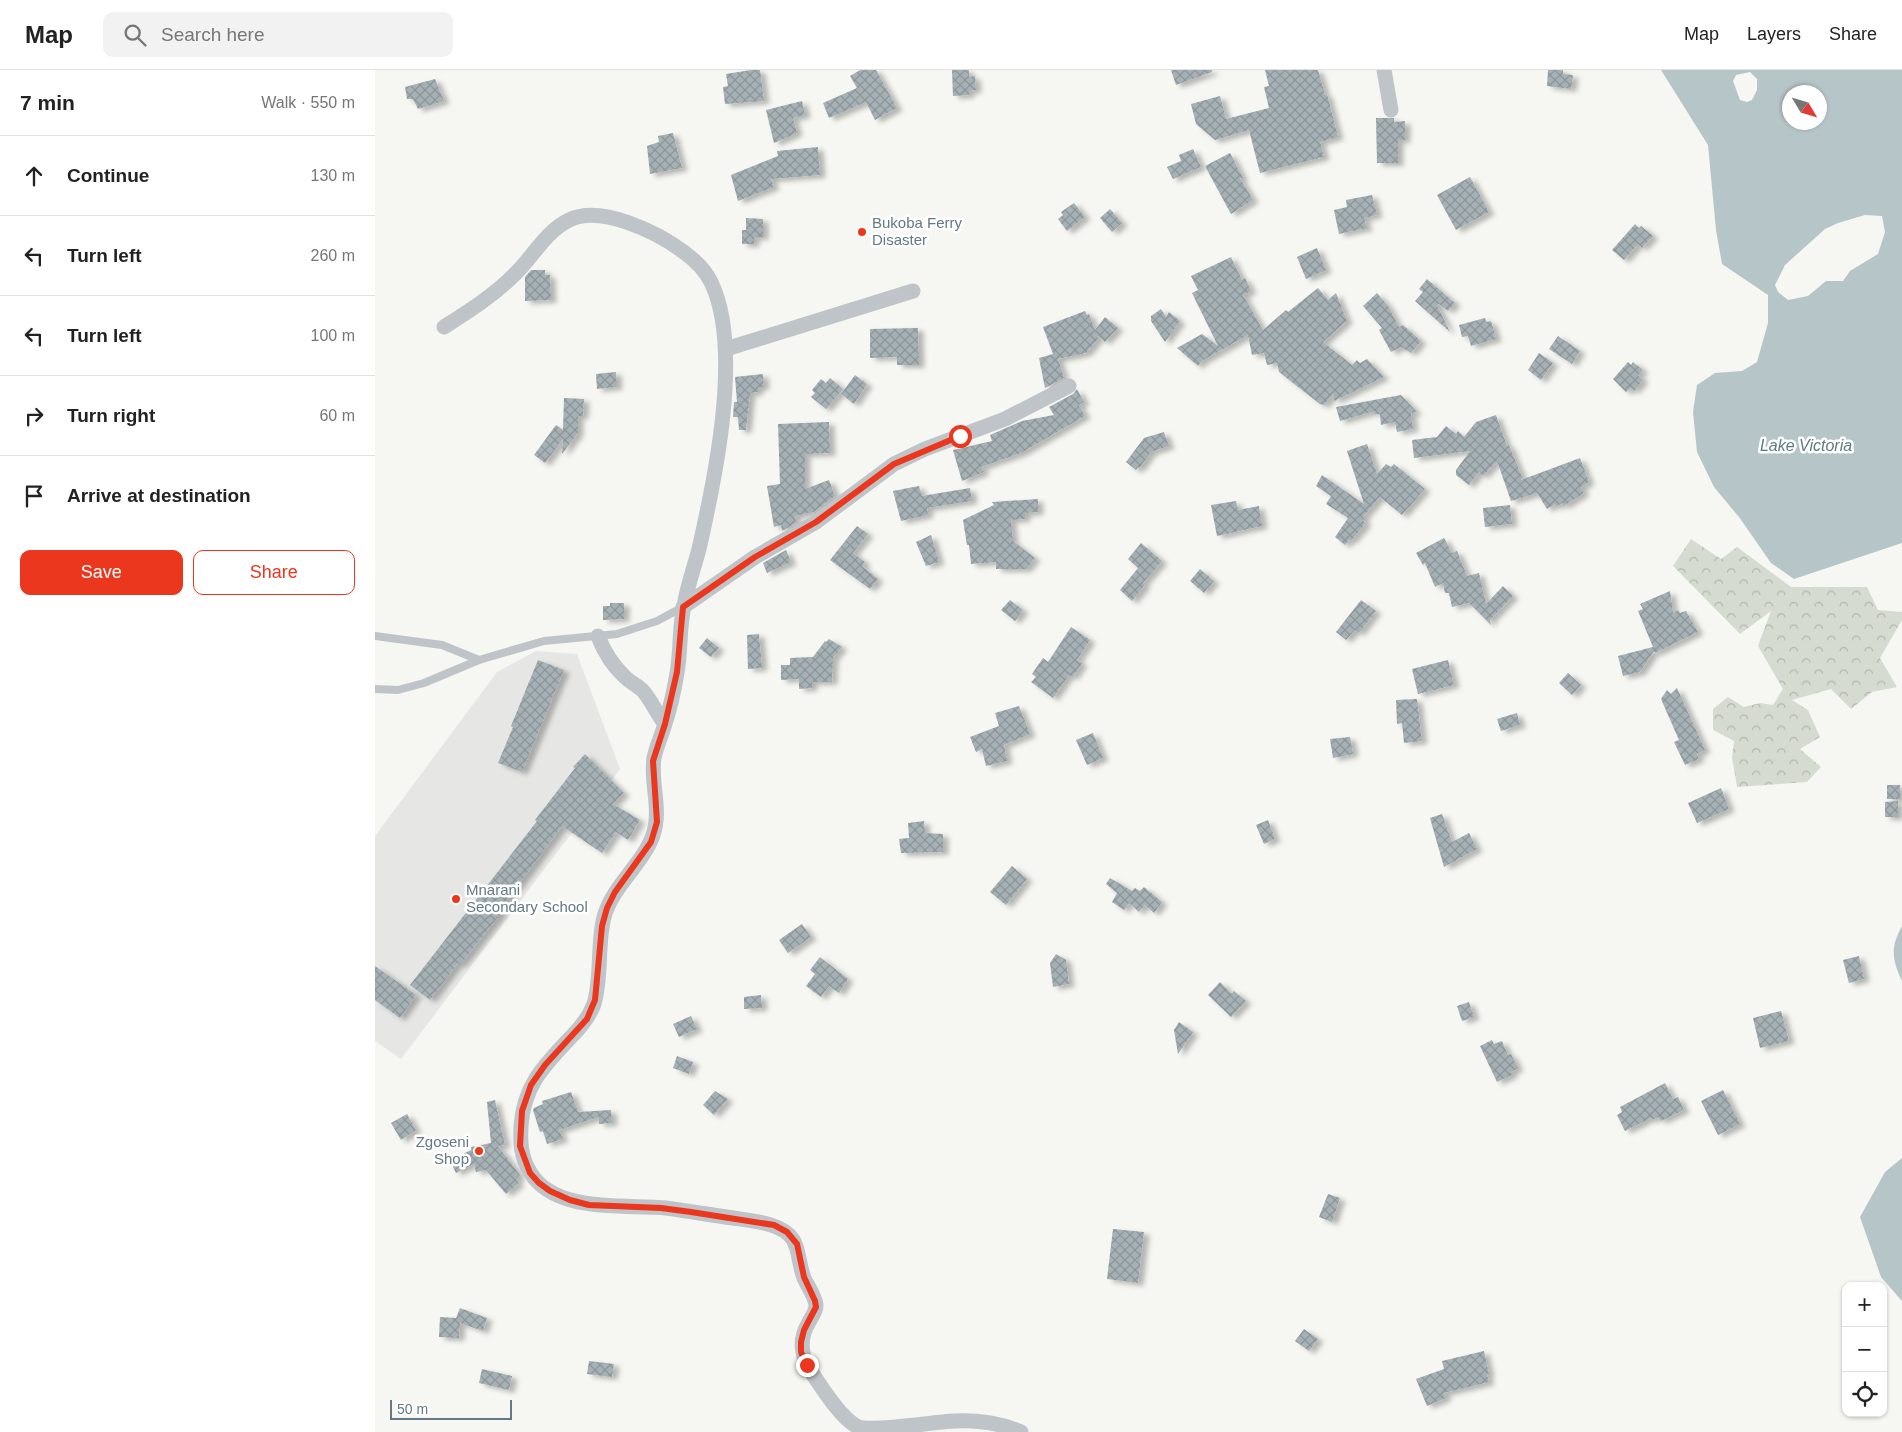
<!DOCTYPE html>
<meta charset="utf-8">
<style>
body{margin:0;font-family:Arial,sans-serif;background:#f2f2f2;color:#222}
.controls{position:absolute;right:15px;bottom:15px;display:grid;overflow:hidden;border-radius:10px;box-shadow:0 1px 4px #0004}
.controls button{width:45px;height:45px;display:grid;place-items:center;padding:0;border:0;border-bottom:1px solid #e0e0e0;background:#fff;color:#222;font:25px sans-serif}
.compass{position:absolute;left:1407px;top:15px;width:45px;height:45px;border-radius:50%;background:#fff;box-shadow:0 1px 4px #0004;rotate:128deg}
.scale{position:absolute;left:15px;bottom:12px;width:122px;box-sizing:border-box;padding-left:5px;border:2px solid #637985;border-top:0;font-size:14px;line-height:18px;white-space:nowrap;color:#637985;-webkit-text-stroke:4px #fff;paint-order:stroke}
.stop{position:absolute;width:15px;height:15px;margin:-11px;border:4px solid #ea371d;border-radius:50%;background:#fff}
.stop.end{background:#ea371d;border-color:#fff;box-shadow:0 1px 5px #0008}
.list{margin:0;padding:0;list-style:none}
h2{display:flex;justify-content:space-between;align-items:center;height:65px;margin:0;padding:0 20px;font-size:21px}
h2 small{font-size:16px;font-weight:400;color:#767676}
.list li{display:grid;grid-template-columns:32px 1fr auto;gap:15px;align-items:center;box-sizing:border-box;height:80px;padding:0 20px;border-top:1px solid #e0e0e0}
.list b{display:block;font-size:19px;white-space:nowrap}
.list em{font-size:16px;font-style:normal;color:#767676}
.actions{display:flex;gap:10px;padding:15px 20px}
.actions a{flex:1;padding:11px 0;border:1px solid #ea371d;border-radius:10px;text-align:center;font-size:18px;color:#ea371d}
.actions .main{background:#ea371d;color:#fff}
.icon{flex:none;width:28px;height:28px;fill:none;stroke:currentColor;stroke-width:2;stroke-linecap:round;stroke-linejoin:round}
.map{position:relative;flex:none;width:1527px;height:1362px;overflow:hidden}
header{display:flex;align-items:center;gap:30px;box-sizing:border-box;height:70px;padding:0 25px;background:#fff;border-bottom:1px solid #e0e0e0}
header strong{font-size:24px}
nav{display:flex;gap:28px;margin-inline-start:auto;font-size:18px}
.search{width:350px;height:45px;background:#f2f2f2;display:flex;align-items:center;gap:12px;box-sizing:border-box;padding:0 18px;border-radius:10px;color:#767676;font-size:19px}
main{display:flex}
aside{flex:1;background:#fff}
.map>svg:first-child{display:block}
</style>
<header>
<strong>Map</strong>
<div class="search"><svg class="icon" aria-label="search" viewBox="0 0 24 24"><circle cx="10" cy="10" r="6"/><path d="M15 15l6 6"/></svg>Search here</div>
<nav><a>Map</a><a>Layers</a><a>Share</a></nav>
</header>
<main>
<aside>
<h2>7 min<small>Walk · 550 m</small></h2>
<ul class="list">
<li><svg class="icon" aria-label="ahead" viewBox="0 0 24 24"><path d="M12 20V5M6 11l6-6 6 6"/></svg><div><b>Continue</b></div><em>130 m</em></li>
<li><svg class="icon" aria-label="left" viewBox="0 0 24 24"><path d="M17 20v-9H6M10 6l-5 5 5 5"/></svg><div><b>Turn left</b></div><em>260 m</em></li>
<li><svg class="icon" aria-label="left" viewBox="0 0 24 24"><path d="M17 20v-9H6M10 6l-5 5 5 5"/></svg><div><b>Turn left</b></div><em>100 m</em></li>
<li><svg class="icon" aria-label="right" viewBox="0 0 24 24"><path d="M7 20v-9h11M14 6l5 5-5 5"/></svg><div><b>Turn right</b></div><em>60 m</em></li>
<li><svg class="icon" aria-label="arrive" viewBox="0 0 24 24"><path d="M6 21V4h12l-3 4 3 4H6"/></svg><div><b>Arrive at destination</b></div></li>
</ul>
<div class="actions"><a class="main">Save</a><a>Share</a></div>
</aside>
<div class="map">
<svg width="1527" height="1362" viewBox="0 0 1527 1362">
<defs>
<pattern id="forest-crowns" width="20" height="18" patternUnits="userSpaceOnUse" patternTransform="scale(1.25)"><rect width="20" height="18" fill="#d6dbd1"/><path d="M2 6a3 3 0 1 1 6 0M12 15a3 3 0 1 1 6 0" fill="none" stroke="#b1b6af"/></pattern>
<pattern id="building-cross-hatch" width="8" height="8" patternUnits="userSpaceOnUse" patternTransform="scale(1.25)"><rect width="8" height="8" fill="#a6b1b6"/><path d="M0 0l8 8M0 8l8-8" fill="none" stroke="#8b959a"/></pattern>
<filter id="shadow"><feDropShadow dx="5.5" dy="3" stdDeviation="2.5" flood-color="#0004"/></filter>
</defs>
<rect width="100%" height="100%" fill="#f6f6f2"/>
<path fill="#e6e7e5" d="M161,581L202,584L245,699L26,989L0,971V766L122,602Z"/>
<path fill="url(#forest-crowns)" d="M1316,469L1346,489L1362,477L1416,517H1492L1503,540L1527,542V550L1505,588L1522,617L1497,622L1476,639L1456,619L1417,630L1433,640L1445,667L1425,679L1446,697L1432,712L1362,717L1357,688L1359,671L1338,660V639L1353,627L1369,637L1385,633L1398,635L1408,619L1383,576L1396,541L1365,564L1298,496Z"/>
<path fill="#b6c5c8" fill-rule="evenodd" d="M1286,0H1527V473L1419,509L1396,493L1364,447L1339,417L1322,382L1318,342L1322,315L1340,303L1367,301L1382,292L1393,253V225L1347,194L1341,160L1333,75ZM1375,2L1382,9V20L1377,30L1372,32L1365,30L1358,11L1361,5ZM1414,22H1444V52H1414ZM1490,145L1507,146L1510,162L1503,184L1475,201L1468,211H1451L1433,226L1413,230L1403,222L1400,215L1410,195L1450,159L1463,153Z
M1527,856V911C1517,889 1515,878 1527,856Z
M1527,1088V1231L1506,1207L1485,1147L1510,1102Z"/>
<path fill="url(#building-cross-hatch)" filter="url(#shadow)" d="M376,0H385L389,31L350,34L348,17L353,16L351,4Z
M485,0H501L522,38L500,50L491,32L454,48L448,33L482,18L475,6Z
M577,0H594V7L600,6L601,20L594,21V25L578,26Z
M796,0H837V2L801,15Z
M890,0H943L950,25L952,24L963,67L945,72L949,87L885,103L874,60L840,70L821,54L816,34L845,26L851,49L894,38L889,17L894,16Z
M1173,0H1188V4L1198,5L1196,19L1172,16Z
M60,9L69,31L43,39L38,29H32L30,17Z
M427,31L430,45L418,48L422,63L399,73L391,40Z
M1001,48H1019V52L1030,51V70H1023V93H1002Z
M298,63L307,98L275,104L272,76L284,72L283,66Z
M443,77L445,105L396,109L399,117L363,131L356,105L403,86L402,81Z
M818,79L826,97L798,109L792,97L806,91L804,85Z
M855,83L868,108H865L878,130L856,144L830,96Z
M1095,107L1114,142L1081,160L1062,125Z
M997,125L1002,145L989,148L992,158L964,164L959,140L972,137L971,130Z
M699,133L710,147L692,161L683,149L688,145L686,142Z
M735,139L747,153L737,162L725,148Z
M371,148L388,149V167H379V174H367V160H371Z
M1260,154L1264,158L1266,156L1278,166L1267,178L1263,174L1249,190L1237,180Z
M942,178L951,200L931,209L922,187Z
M856,187L867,210L870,208L876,221L868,225L888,260L911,240L913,242L943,218L953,230L961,223L972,251L948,272L977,295L982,290L985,293L992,289L1009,307L959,331L958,324L949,335L945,334L904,302L902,293L892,295L889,283L877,285L873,265L827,291L823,296L802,278L827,264L843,276L817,223L823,220L816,206Z
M156,200H170V205H175L176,230L150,231V207Z
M1052,209L1080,233L1073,241L1064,234L1062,235L1075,262L1040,231L1048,222L1044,219Z
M1002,223L1013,236L1024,257L1028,255L1046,271L1036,283L1026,277L1016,282L1004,260L1007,258L988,236Z
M786,239L791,247L794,242L805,251L790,272L776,251V246Z
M710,241L712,245L714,244L720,260L730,247L743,258L730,272L722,265L723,269L711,283L683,289L689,308L670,318L664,288L678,284L668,257Z
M1110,248L1111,252L1116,251L1121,269L1096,276L1093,266L1087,267L1084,255Z
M543,258L544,295H522V287L495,288V259Z
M1183,266L1205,281L1197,294L1174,279Z
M1164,283L1178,293L1166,310L1153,300Z
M1253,292L1256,295L1258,292L1268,300L1263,305L1268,310L1259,321L1256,318L1251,322L1238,309Z
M241,302L242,317L222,319L221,304Z
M388,304L389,317H383V322L375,323L371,360H364L363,347H358L359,332H362L360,307Z
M480,305L492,314L479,334L466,324Z
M455,308L468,319L451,339L436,327L440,323L437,320L446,309L451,313Z
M702,319L709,332L704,335L710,346L646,383L606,397L609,402L587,411L578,380L617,371L615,365L647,351L679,345L674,337L698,324Z
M1026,325L1042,342L1036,343L1038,359L1022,362L1020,352L1006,355L1005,344H1000V341L965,351L961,337Z
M189,328L209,329L208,346H203V363L187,384L188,369L170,393L159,385L181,355L188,360Z
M1121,345L1132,376L1134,375L1147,407L1146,410L1205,388L1214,412L1206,417L1209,423L1189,436L1187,433L1181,437L1180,434L1172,439L1162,423L1136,431L1122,391L1108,406L1104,402L1094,415L1081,405V400L1095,381L1039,388L1037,370L1062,367L1071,356L1081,364L1083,361L1089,367L1101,352Z
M454,352L455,383L430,384V419L454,410L460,426L439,442L420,446L421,453L407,461L406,455L399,457L392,416L405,414L403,354Z
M789,362L794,376L776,382L764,399L763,397L761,400L751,392L769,368Z
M992,374L1002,404L1011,394L1016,397L1019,394L1050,419L1027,445L1005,427L988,447L990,449L988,451L991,453L976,471L974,470L970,475L960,467L973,448L951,434L956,426L941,416L947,405L989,434L972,381Z
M544,416L547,426L595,418L597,431L552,438L553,445L526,451L518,421Z
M663,429V442L650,443V449L636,450L638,471L660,488L651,499H621V492L596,494L594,475H592L588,450L619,435L617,432Z
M861,431L863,440L884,436L887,456L842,466L836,435Z
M1135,435L1137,454L1110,457L1108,438Z
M482,456L493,464L478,483L490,492L487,496L503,509L495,519L455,490Z
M556,465L564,492L551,496L541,472Z
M1069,468L1077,483L1082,481L1092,506L1104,503L1111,534L1128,516L1138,526L1115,550L1116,555L1094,533L1077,537L1074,523H1070L1068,513L1060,517L1050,493L1048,495L1041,483Z
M766,473L787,491L768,513L770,515L757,531L745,520L763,498L753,489Z
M411,480L416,492L392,503L388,493Z
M825,499L839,511L829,523L815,511Z
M1295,521L1298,543L1303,540L1305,543L1311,541L1323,562L1280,583L1279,581L1265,602L1248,606L1243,586L1278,577L1263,541L1268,539L1265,534Z
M635,530L648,540L640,551L626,540Z
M986,530L1001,541L984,563L980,560L971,570L961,562Z
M235,533H249V549L228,550V536H235Z
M696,557L715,570L702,590L707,593L698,607L694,605L678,628L656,612L661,607L657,604L668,588L673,592Z
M384,564L387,598L373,599L372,565Z
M332,568L344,578L336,587L324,578Z
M454,569L467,577L458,588L457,612H437V618L424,619V609L406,610V595H415V588L438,587L450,571L451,572Z
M163,590L189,600L147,702L123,693L138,657L136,656Z
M1073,590L1079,615L1043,624L1037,599Z
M1193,603L1206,615L1197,625L1184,613Z
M1302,618L1330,680L1322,684L1324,689L1310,695L1299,672L1304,670L1286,629L1292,620L1296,624Z
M1042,629L1047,671L1029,673L1027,653L1022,654L1021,630Z
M644,636L655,664L629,675L632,691L611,696L607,679L601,682L595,667L624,656L620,643Z
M1142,643L1145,655L1126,661L1122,649Z
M718,663L728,688L712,695L701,670Z
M975,667L978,684L958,688L955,669Z
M210,684L249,723L238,734L265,750L253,770L241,762L227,783L187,756L124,841L127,842L116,856L85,895L83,893L55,930L35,915L162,751L160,750L200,698L198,697Z
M1512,715H1525V729H1512Z
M1346,718L1354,739L1322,753L1313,733Z
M1523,731V747H1510V732Z
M1067,744L1077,772L1094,763L1102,779L1069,797L1055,748Z
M893,750L900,769L889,774L881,755Z
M549,751L550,763L568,764V782L526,783L524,769L534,768L533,753Z
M637,796L652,809L631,835L615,822Z
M735,808L757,821L760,818L765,821L769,817L787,832L779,843L770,835L764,842L754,833L749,840L737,832L742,823L731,814Z
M427,854L436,867L413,883L404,870Z
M681,884L691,890L694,914L678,917L675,893Z
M1484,886L1489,909L1474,913L1468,890Z
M445,887L473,909L464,923L454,916L446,927L431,916L440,904L435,900Z
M0,896L41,925L25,948L0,930Z
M845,912L857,924L859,921L871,931L856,947L833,925Z
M386,925L387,938L369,939V927Z
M1094,932L1099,947L1087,951L1082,936Z
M1406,941L1414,971L1385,978L1378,948Z
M316,946L322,959L304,967L298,954Z
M804,952L818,962L803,984L799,960Z
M1117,970L1119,974L1127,971L1133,985L1136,984L1143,998L1136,1002L1137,1005L1122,1012L1105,976Z
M302,986L318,992L314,1004L298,998Z
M1290,1013L1298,1029L1303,1027L1309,1040L1286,1051L1283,1047L1277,1050L1276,1048L1250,1061L1242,1045L1247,1042L1245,1037Z
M1348,1020L1365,1054L1343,1065L1326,1031Z
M340,1021L353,1029L339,1045L328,1035Z
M196,1022L203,1042L236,1040L237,1053L224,1054V1047L184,1060L188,1069L172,1074L168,1061L165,1062L158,1040L159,1038L168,1034L167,1031Z
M120,1030L130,1075L123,1076L145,1105L141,1109L144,1113L131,1124L111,1100L101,1102L99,1094L81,1103L75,1090L96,1080V1077L116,1073L112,1032Z
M32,1044L41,1060L26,1070L16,1053Z
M953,1124L965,1128L957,1152L944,1147Z
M738,1159L769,1162L763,1213L732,1209Z
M85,1238L112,1248L108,1261L85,1253L84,1268L64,1267L65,1247L81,1248Z
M929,1259L943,1269L934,1281L920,1271Z
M1109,1281L1114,1304L1112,1305L1114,1312L1069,1323L1071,1328L1052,1336L1041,1309L1069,1299L1067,1291Z
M214,1291L239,1294L237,1307L212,1304Z
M107,1299L137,1306L134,1320L104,1313Z"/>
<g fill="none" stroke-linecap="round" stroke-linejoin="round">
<path stroke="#bec4c7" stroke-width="8" d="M0,566L67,575L104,590
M0,619L23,620L49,613L104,590L169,571L242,564L282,551L308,537"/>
<path stroke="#bec4c7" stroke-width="15" d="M1009,0L1016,40
M69,257C94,241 118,226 139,205C158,187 170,162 194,150C226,134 284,163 310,183C321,191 330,200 336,212C368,278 340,409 324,479C319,498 312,517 309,536C304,558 306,581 302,603C299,622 294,642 288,660C285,669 281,678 279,688C275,713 287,739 278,765C268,794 238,815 229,847C222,875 227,907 219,934C214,947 207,956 197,966C170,995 149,1014 146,1056C145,1073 146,1087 155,1102C180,1144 251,1134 291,1138C313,1141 336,1145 358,1148C371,1150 384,1151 396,1155C428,1165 420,1184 429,1208C433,1217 440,1226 441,1235C441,1242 437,1246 434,1252C422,1272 427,1288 439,1306C449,1321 467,1349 483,1357C500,1362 557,1352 579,1351C602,1350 625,1353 646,1362
M351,279L538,221
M308,537L380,487L441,452L519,394L550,379L630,349L694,316
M223,566C229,582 237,595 250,607C256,613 264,616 269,622C277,632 282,644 290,654"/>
</g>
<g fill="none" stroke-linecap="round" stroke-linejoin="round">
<path stroke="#ea371d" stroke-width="6" d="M432,1295L426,1282V1272L429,1260L441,1237L440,1231L429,1207L422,1174L412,1162L399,1155L316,1142L286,1138L214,1135L195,1130L175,1121L164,1113L155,1103L145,1076L147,1041L156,1015L170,995L212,949L220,930L227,856L232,838L240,822L276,772L282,752L278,691L290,654L302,602L308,537L380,487L441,452L519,394L585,366"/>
</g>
<g fill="#ea371d" stroke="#fff" stroke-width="2">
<circle cx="487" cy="162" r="5"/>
<circle cx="81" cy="829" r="5"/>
<circle cx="104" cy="1081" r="5"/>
</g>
<g text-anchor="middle" stroke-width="5" stroke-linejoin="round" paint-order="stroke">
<g font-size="15" fill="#637985" stroke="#fff" text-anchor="start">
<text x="497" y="158">Bukoba Ferry<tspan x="497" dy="17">Disaster</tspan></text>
<text x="91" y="825">Mnarani<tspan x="91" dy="17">Secondary School</tspan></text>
<text x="94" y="1077" text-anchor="end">Zgoseni<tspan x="94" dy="17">Shop</tspan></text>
</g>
<g font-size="16" font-style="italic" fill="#5f7b81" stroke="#fff">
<text x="1431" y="381">Lake Victoria</text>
</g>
</g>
</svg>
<div class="controls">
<button>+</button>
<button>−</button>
<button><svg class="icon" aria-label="locate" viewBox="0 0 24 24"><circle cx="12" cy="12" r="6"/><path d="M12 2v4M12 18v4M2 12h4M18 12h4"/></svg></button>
</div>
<svg class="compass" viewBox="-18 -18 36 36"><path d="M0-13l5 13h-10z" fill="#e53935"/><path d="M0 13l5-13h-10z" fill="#767676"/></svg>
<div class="scale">50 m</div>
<div class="stop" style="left:585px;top:366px"></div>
<div class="stop end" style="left:432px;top:1295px"></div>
</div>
</main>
